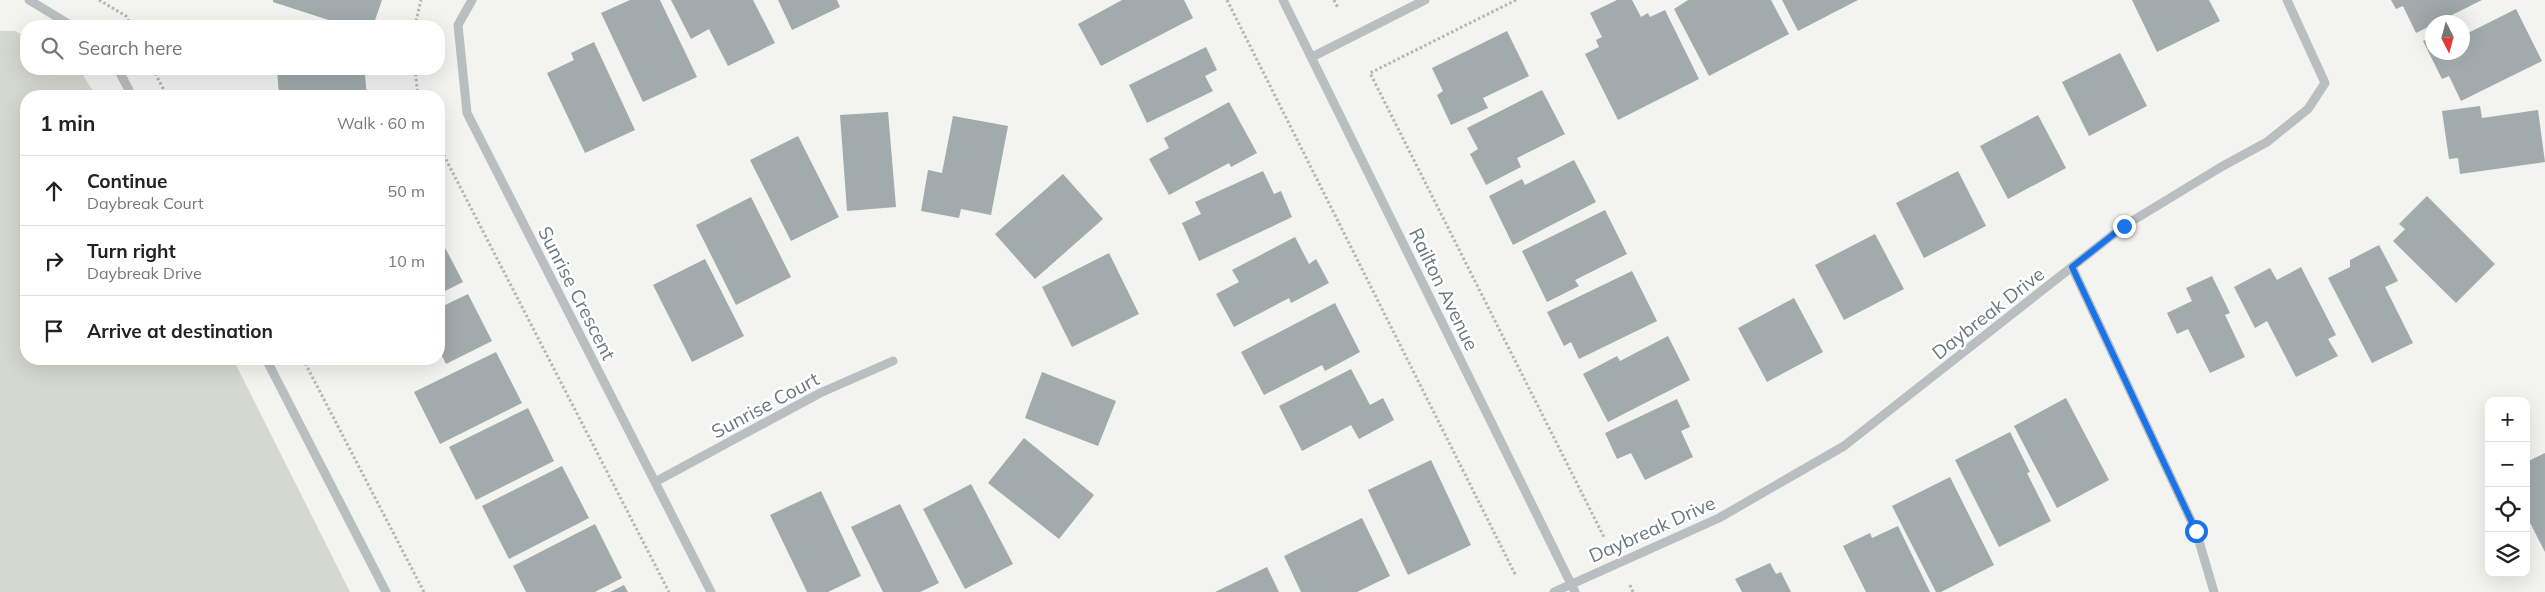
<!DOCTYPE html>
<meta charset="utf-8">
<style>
body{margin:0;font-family:Mulish,sans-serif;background:#f2f2f2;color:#222}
.controls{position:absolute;right:15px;bottom:15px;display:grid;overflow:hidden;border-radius:10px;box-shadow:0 5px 20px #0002}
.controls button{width:45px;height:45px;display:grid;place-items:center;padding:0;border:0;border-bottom:1px solid #e0e0e0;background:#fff;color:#222;font:25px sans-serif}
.compass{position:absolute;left:2425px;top:15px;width:45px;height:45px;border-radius:50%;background:#fff;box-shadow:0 5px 20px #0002;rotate:174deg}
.stop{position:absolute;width:15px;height:15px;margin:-11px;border:4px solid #1a73e8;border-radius:50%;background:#fff}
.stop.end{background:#1a73e8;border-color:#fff;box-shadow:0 1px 5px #0008}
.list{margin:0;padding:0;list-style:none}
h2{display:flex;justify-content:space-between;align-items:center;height:65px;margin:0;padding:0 20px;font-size:21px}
h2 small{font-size:16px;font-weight:400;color:#767676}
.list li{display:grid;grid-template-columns:32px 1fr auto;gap:15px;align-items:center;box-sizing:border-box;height:70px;padding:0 20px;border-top:1px solid #e0e0e0}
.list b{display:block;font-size:19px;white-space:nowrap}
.list p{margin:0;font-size:16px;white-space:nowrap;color:#767676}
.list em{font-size:16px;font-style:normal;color:#767676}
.icon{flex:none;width:28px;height:28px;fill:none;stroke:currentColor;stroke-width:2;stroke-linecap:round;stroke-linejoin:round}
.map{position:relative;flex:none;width:2545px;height:592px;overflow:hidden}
.search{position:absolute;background:#fff;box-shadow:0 5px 20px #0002;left:20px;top:20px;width:425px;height:55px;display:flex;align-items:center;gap:12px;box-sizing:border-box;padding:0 18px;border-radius:20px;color:#767676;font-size:19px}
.panel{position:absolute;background:#fff;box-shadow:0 5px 20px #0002;left:20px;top:90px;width:425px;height:275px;border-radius:20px}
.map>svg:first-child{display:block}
</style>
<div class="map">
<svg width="2545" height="592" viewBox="0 0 2545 592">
<rect width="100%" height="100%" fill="#f3f3f0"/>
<path fill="#d4d8d0" d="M0,31H15L26,37V69H77L81,72L96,96H26V359H233L350,592H0Z"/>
<path fill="#a1aaac" d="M273,0H382L373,26H347L273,2Z
M630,0H660L697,77L643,102L601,13Z
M671,0H753L775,43L728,66L709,29L691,39Z
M778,0H837L840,7L792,30Z
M1122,0H1184L1193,18L1101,66L1078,24Z
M1617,0H1632L1641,17L1648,13L1650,17L1665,10L1699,79L1618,120L1585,54L1599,47L1596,40L1602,37L1590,13Z
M1688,0H1771L1789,34L1709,76L1674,9Z
M1782,0H1858L1798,31Z
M2132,0H2209L2220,21L2157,52Z
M2391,0H2482L2416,33L2403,6L2396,9Z
M2516,9L2542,61L2461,101L2449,76L2442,79L2423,41L2432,36V52H2462V31L2464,35Z
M1507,31L1529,76L1483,98L1488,108L1451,125L1437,95L1443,91L1432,68Z
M594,42L635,130L585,153L547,73L574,60L571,53Z
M1206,47L1217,70L1205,76L1213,91L1147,123L1129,85Z
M2120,53L2147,106L2089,136L2062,82Z
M277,69H370L371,74L365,75L367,96H279Z
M1542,90L1565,134L1517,158L1521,167L1486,185L1470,154L1478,149L1467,128Z
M1229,102L1257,153L1231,167L1229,163L1169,195L1149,159L1169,148L1164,138Z
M2480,106L2482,118L2538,110L2545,162L2460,174L2458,158L2449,159L2442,111Z
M888,112L896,207L847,211L840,115Z
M2038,115L2066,168L2008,199L1980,146Z
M953,116L1008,126L991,215L961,209L959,218L921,211L928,170L942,173Z
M798,136L839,217L791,241L750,160Z
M1574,160L1596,202L1513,245L1489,196L1522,179L1525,185Z
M1263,171L1274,194L1281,191L1292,217L1199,261L1182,223L1201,214L1195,202Z
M1958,171L1986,226L1924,258L1896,203Z
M1063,174L1103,219L1035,279L995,234Z
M2427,196L2495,264L2456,303L2393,241L2405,229L2399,224Z
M751,197L791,277L736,305L696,225Z
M1605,210L1627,254L1575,280L1579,286L1547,302L1522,251Z
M1875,234L1904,289L1844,320L1815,265Z
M439,236L463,282L439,294Z
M1295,237L1309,264L1316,259L1329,283L1291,303L1289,298L1234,327L1216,294L1239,282L1232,270Z
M2379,245L2398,281L2385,287L2413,343L2372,363L2328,278L2350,267V260Z
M1109,253L1139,314L1072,347L1042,287Z
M705,259L744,336L692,362L653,285Z
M2301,267L2336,335L2328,339L2338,356L2296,377L2267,321L2255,328L2234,287L2270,268L2277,280Z
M1632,271L1657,321L1579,359L1571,342L1564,346L1547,312Z
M2212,276L2230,313L2225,315L2245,357L2210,373L2188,329L2177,334L2167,313L2192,301L2186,288Z
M468,294L492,341L446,364L439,350V308Z
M1794,298L1823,352L1767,382L1738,328Z
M1335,303L1360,352L1325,371L1322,365L1264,395L1241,352Z
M1668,336L1690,380L1608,422L1583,374L1617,356L1620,361Z
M496,352L522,403L440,444L414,392Z
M1351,369L1370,405L1383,398L1394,420L1359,439L1351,425L1302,451L1279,406Z
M1042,372L1116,401L1098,446L1025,418Z
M2066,398L2109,480L2057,508L2014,426Z
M1677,399L1690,427L1681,431L1693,457L1645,480L1631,453L1617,459L1605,433Z
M528,408L554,461L476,500L449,447Z
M2010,432L2030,472L2027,473L2051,521L1999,547L1955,460Z
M1024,438L1094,495L1059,539L988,483Z
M2545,453V552L2526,515V462Z
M1431,460L1471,545L1408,575L1368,490Z
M562,466L589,518L509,559L482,506Z
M1950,477L1994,565L1941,592H1936L1892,506Z
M971,484L1013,564L965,589L923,509Z
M821,491L861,576L828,592H807L770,515Z
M900,504L939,583L920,592H883L851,527Z
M1362,518L1390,576L1357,592H1301L1284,556Z
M595,524L622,578L595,592H526L513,566Z
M1898,526L1930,592H1866L1843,546L1870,533L1872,538Z
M1770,563L1776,574L1781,572L1791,592H1742L1735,579Z
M1267,567L1279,592H1215Z
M624,585L628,592H610Z"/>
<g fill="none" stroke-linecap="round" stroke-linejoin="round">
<path stroke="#b3b7b8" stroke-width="3" stroke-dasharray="2.5 2.5" stroke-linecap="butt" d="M99,0L126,16L131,26
M1227,0L1516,576
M1334,0L1338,8
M1516,0L1370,73L1604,537
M415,26L421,0
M153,69L167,96
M415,69L418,96
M439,146L669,592
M303,359L424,592
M1630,585L1633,592"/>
<path stroke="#b9bec0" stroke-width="9" d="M29,0L72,26
M472,0L458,25L467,113L711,592
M1283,0L1575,592
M1312,57L1425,0
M118,69L132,96
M2072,267L2196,531L2214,592
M266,359L386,592
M655,482L820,393L893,361
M1554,592L1719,518L1844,446L2124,226L2221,167L2267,142L2308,109L2325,83L2287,0"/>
</g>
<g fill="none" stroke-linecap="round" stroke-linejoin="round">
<path stroke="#1a73e8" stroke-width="6" d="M2124,226L2072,267L2196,531"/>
</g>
<g text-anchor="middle" stroke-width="5" stroke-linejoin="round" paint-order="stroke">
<g font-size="19" fill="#66787d" stroke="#fff">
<text transform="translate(1444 289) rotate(64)" y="7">Railton Avenue</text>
<text transform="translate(577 293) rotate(63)" y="7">Sunrise Crescent</text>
<text transform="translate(1988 313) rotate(-38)" y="7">Daybreak Drive</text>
<text transform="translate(765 405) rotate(-28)" y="7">Sunrise Court</text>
<text transform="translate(1652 529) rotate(-24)" y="7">Daybreak Drive</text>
</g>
</g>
</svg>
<div class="controls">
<button>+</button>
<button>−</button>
<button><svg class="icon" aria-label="locate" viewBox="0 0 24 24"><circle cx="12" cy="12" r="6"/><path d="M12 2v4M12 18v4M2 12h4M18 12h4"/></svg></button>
<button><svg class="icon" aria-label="layers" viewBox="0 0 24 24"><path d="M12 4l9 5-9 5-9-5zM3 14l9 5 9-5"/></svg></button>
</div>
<svg class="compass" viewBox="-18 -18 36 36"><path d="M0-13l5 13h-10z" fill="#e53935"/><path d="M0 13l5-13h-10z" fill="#767676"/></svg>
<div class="stop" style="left:2196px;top:531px"></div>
<div class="stop end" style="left:2124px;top:226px"></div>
<div class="search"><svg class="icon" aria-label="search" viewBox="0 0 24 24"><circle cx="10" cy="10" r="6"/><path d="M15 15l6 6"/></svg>Search here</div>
<section class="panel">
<h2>1 min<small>Walk · 60 m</small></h2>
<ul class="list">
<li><svg class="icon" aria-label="ahead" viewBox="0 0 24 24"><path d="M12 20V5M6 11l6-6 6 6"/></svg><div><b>Continue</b><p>Daybreak Court</p></div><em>50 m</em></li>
<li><svg class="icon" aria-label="right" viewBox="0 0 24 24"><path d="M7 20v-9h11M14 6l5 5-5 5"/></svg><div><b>Turn right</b><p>Daybreak Drive</p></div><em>10 m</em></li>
<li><svg class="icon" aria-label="arrive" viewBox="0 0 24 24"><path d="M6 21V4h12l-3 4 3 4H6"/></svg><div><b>Arrive at destination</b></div></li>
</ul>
</section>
</div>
